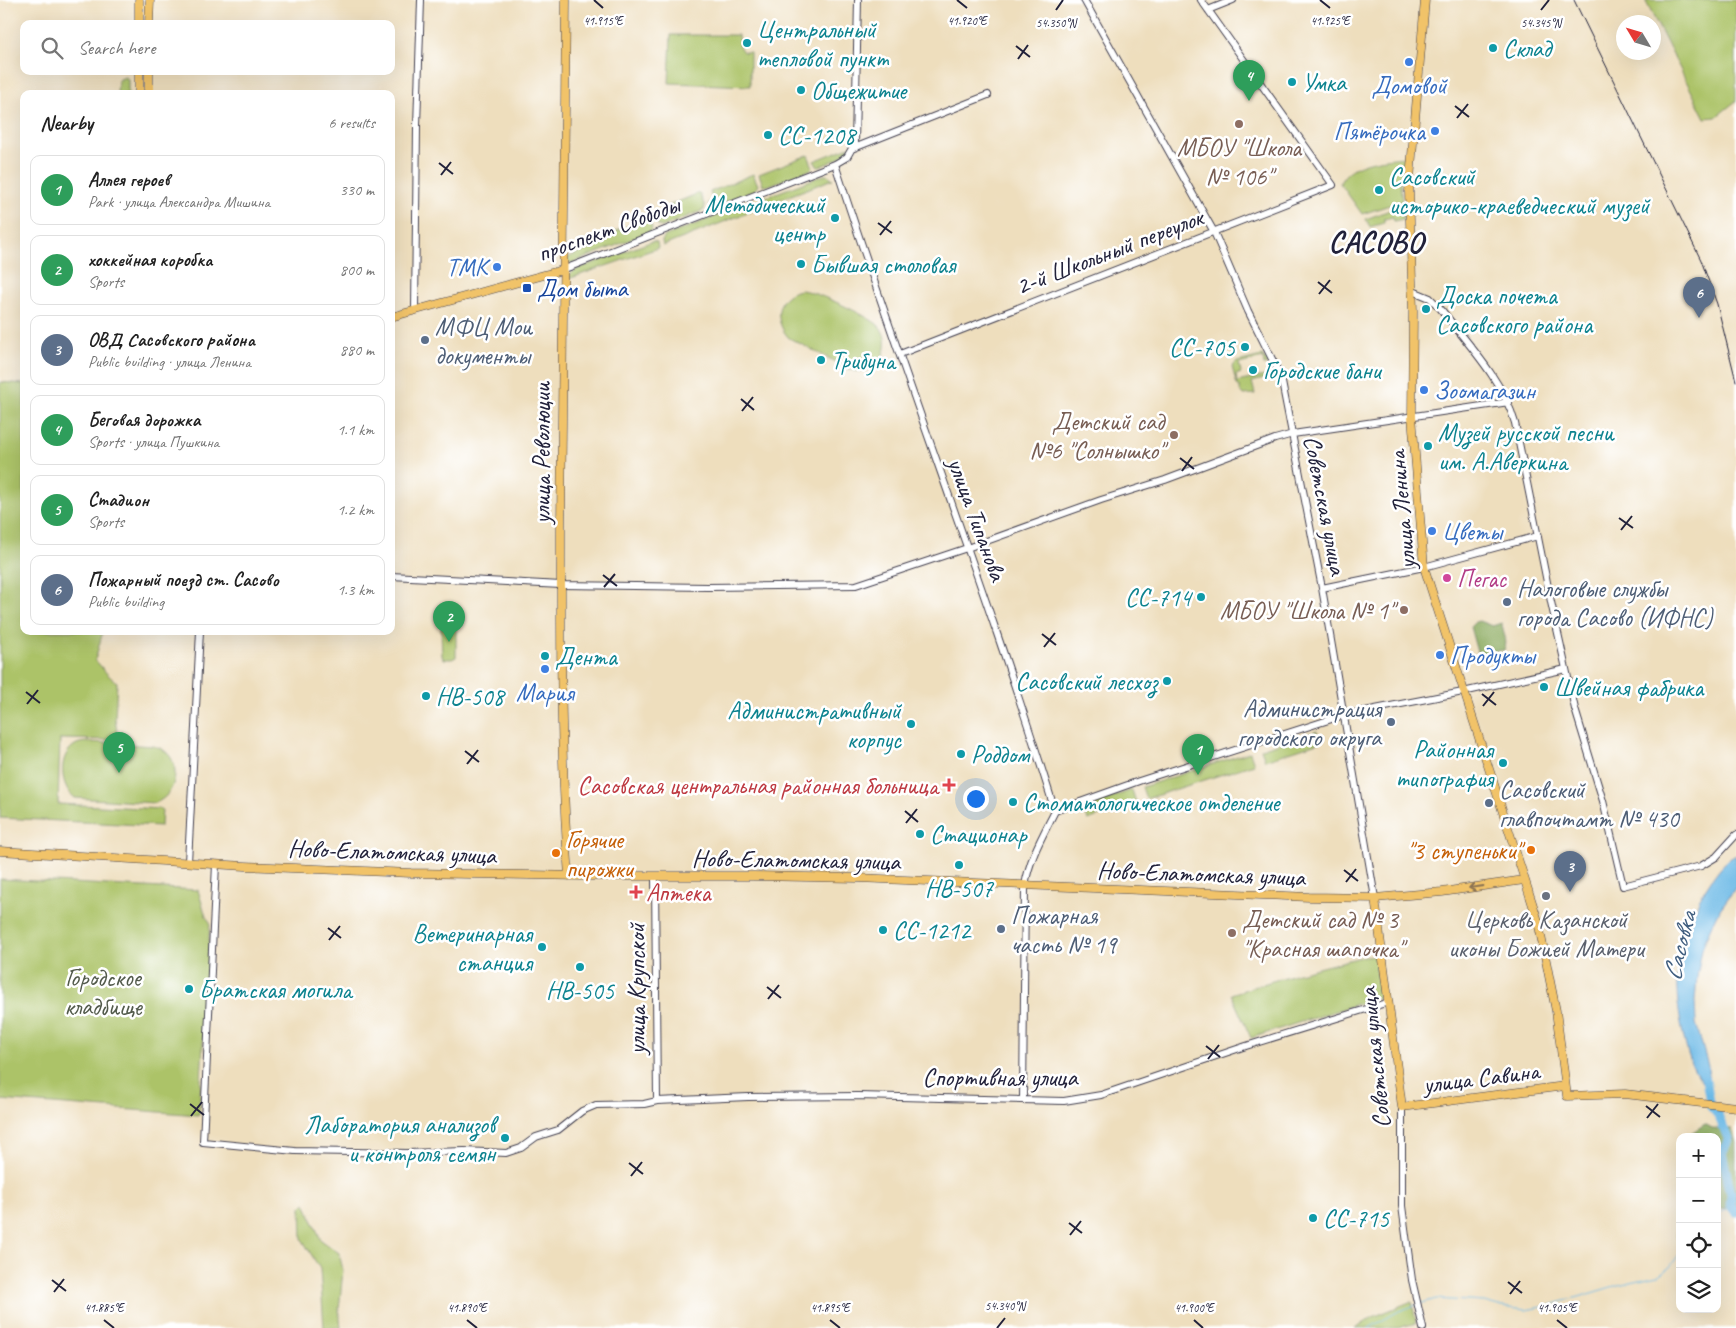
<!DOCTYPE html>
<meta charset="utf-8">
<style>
body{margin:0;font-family:Caveat,sans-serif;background:#f6f6f6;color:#222}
.controls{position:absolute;right:15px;bottom:15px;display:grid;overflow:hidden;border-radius:10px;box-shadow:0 5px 20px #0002}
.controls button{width:45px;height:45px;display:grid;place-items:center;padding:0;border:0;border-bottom:1px solid #e0e0e0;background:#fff;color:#222;font:25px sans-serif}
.compass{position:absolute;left:1616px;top:15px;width:45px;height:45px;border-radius:50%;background:#fff;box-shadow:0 5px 20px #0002;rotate:308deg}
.you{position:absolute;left:975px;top:798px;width:18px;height:18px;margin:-12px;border:4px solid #fff;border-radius:50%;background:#1a73e8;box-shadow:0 0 0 8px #1a73e833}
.badge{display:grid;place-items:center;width:32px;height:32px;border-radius:50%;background:#c8321e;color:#fff;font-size:16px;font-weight:700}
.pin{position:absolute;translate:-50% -41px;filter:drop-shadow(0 1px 2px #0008)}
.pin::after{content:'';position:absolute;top:26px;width:18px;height:15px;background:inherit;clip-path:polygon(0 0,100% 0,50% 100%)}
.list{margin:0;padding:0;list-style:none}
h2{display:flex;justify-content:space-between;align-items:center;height:65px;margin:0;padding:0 20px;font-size:21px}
h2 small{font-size:16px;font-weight:400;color:#767676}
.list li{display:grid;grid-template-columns:32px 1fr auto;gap:15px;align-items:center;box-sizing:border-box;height:70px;margin:0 10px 10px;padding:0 10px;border:1px solid #e0e0e0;border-radius:10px}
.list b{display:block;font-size:19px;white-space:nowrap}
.list p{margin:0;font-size:16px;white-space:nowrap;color:#767676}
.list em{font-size:16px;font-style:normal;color:#767676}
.icon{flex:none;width:28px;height:28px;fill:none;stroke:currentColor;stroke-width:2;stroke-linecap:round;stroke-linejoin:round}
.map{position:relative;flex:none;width:1736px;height:1328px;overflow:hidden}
.search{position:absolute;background:#fff;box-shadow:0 5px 20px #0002;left:20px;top:20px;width:375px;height:55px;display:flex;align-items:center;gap:12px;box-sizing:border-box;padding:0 18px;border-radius:10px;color:#767676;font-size:19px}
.panel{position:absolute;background:#fff;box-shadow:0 5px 20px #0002;left:20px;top:90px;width:375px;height:545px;border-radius:10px}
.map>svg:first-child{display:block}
</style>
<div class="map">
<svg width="1736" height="1328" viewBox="0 0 1736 1328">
<rect width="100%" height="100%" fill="#fff"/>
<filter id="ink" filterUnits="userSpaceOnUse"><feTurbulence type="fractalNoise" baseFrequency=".02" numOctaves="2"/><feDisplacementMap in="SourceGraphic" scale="10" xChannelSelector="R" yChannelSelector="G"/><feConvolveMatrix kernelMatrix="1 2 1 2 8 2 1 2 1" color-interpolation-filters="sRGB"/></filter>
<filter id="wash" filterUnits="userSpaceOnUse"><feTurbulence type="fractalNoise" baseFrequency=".0096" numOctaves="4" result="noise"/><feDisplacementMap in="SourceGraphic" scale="20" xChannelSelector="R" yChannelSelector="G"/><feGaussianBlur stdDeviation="1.12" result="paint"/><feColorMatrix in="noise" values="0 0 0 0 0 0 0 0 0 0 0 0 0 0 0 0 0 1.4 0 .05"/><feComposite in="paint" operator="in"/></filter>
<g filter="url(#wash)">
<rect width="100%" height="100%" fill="#eedebd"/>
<path fill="#acc368" stroke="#677252" d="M1645,0H1736V101L1716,117L1705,118Z
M671,35H738L739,46L743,52H750V86L669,83Z
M125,77L128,79V94H117L118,80Z
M851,146C843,158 832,162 818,167L814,161Z
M808,155L813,167L810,170L767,186L763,185L759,174Z
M1405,157L1400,183L1402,201L1362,214L1340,183C1350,161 1383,159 1405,157Z
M753,174L758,185L755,190L713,207L709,205L708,203L713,201L710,192Z
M824,175H828L833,179L760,207V202L763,198Z
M699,193L705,206L704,210L662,227L658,226L656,221L666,216L663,208Z
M750,203L754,205V210L663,246L662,241L665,236Z
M1403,205V219L1394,221L1393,217L1384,219V223L1370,227L1366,219Z
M648,217L652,228L650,232L572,263H567L566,258L604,243L602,237Z
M653,241L657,242L658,248L568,279L571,273L577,269Z
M800,290C813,290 872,317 880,327C894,346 879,375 854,371C847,369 840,365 834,361C819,353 804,346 789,338C773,321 775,295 800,290Z
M1262,356L1266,360L1268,364L1264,365L1263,358L1239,364L1241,373L1236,375L1237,382L1269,375L1268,370L1270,369L1272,377L1252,382L1255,394L1243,395L1240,391V387L1237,385L1232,367L1237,362Z
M0,382L24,384V631H103L95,660C102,667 108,677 117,682L115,718L118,740L60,739L58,804L162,809L161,826L0,818Z
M448,625L456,628V657L452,659H444L442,656L441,628Z
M1317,731L1320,742L1265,760L1261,749Z
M91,742L153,746C183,751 181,794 155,803L75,798C60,787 57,756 75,745C80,742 86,742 91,742Z
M1250,752L1254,764L1146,799L1142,787Z
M1132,790L1136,802L1088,820L1083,808Z
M0,879L198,890L206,917L210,922L199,1115L0,1100Z
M1375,955L1379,997L1251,1038L1231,994L1298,973L1365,956Z
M305,1203L321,1240L339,1253L343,1270L339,1310L341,1328H324L320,1269L302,1239L301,1207Z
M1412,1301L1416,1323L1398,1328H1355L1373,1317Z"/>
<path fill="#89a95c" stroke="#56664c" d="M1479,621L1492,626L1502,623C1502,633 1509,640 1504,650L1486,653L1477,652L1470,627L1475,622Z
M1705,1124L1712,1128L1732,1129L1736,1143V1210L1721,1209L1717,1210V1137H1685Z
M1680,1140V1236L1677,1238V1142Z"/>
<path fill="#6cb9e6" stroke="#476e90" d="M1736,855V887L1718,912L1709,931L1702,949L1697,977L1695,1000L1696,1023L1708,1066L1709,1090C1705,1085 1700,1081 1697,1075C1684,1054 1675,999 1677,975C1679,948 1691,911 1706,888C1714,876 1722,862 1736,855Z"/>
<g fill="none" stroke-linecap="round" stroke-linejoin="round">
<path stroke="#6cb9e6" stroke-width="1" d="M1717,1214L1732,1208
M1419,1304L1436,1299L1484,1302L1502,1307L1526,1310L1551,1305L1618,1285L1657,1276L1670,1267L1680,1253
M1369,1328L1399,1311L1416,1305"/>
<path stroke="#6cb9e6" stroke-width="9" d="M1706,1080L1711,1107L1718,1115L1728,1138V1141L1722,1153L1731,1194L1730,1204L1732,1208L1736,1212"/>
</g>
</g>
<g filter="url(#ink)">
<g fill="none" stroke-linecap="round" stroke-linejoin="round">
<defs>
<path id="minor" d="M1084,0L1214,232L1248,311L1281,377L1322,588L1375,898
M1208,10L1233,0
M854,148L988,95
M835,164C905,381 988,594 1055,811C1043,835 1029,859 1025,886L1023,1100
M562,270L835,164L847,157L855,143L858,0
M1413,291L1430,298L1440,308C1467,343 1503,380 1515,423L1551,602L1575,709L1603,801L1623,886L1701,866L1716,857L1736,835
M415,310L417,126L421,0
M900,354L1333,185L1201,0
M391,576L561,585L708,587L856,585L967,548L1101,500L1165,480L1275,439L1293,434L1509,402
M1322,588L1424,567L1538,536
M1055,811L1139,781L1344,715L1463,692L1566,669
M188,862L200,631
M216,864L203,1142L295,1151L408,1153L464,1151L506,1153L521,1148L536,1137L558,1130L582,1111L596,1105L644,1104L657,1101L748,1097L858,1096L1064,1101L1101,1095L1246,1046L1389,1002
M655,877L657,1101
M1402,1107V1206L1412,1280L1423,1328"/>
<path id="major" d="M566,0C563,176 561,352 561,528C561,644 560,760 569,876
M1425,0L1409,191L1413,311L1412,416L1424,567L1538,921L1556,1011L1567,1096L1625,1094L1736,1107
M139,24V0
M149,24L150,0
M139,94V71
M149,94V71
M391,317L562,270
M0,851L245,866L411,873L584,876H752L857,878L1309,897L1375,898L1442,892L1524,880
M1375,898L1402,1107L1565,1086"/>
</defs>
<use href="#minor" stroke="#413e4e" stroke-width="8"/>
<use href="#major" stroke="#413e4e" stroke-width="9"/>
<use href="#minor" stroke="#fff" stroke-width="6"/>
<use href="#major" stroke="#f1c369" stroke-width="8"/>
<path stroke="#22223b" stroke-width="1" d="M1574,0L1701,260L1717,304L1736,381"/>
</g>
<defs><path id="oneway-shaft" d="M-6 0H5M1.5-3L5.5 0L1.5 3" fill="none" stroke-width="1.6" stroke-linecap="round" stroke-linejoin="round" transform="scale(1.25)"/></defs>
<use stroke="#8a7252" href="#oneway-shaft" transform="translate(1476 887) rotate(172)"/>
</g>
<path fill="none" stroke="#22223b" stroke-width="2" d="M594,0L603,8M957,0L967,8M1320,0L1330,8M1056,10L1063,0M1541,10L1549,0M1016,46L1030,57M1018,59L1028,45M1455,106L1469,117M1457,118L1468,104M439,163L453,174M441,175L451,162M878,223L892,233M880,235L891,221M1318,282L1332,293M1319,294L1330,280M741,399L754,410M742,411L753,397M1180,458L1194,469M1182,471L1192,457M1619,518L1633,528M1621,530L1632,516M603,575L617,586M604,587L615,574M1042,634L1056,645M1044,647L1055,633M26,692L40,703M1482,694L1496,705M27,704L38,690M1483,706L1494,692M465,751L479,762M467,764L478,750M905,811L918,822M906,823L917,809M1344,870L1358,881M1346,882L1356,869M328,928L341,938M329,940L340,926M767,987L781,998M768,999L779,985M1206,1046L1220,1057M1208,1059L1219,1045M190,1104L204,1115M1646,1106L1660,1117M191,1116L202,1102M1647,1118L1658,1104M629,1163L643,1174M631,1176L642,1162M1069,1223L1082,1233M1070,1235L1081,1221M52,1280L66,1291M1508,1282L1522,1293M54,1292L64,1279M1510,1294L1520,1281M104,1320L114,1328M467,1320L477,1328M830,1320L840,1328M1194,1320L1203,1328M1557,1320L1567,1328M997,1328L1005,1318"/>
<g fill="#0f9aa8" stroke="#fff" stroke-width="2">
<circle cx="747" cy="43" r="5"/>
<circle cx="1493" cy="48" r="5"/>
<circle cx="1292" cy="82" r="5"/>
<circle cx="801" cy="90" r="5"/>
<circle cx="768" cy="135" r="5"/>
<circle cx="1379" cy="190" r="5"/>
<circle cx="835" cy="218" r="5"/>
<circle cx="801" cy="264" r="5"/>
<circle cx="1426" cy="309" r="5"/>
<circle cx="1245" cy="347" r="5"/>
<circle cx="821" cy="360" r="5"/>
<circle cx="1253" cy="370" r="5"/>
<circle cx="1428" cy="446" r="5"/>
<circle cx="1201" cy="597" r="5"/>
<circle cx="545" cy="656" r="5"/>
<circle cx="1167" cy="681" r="5"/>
<circle cx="1544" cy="687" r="5"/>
<circle cx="426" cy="696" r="5"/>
<circle cx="911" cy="724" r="5"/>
<circle cx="961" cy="754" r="5"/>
<circle cx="1503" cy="763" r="5"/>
<circle cx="1013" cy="802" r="5"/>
<circle cx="920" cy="834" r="5"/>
<circle cx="959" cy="865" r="5"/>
<circle cx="883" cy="930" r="5"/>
<circle cx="542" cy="947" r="5"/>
<circle cx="580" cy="967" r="5"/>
<circle cx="189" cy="989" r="5"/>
<circle cx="505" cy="1138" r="5"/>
<circle cx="1313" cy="1218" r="5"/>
</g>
<g fill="#3f7fe0" stroke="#fff" stroke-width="2">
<circle cx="1409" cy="62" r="5"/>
<circle cx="1435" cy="131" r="5"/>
<circle cx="497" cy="267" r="5"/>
<circle cx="1424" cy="390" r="5"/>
<circle cx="1432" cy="531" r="5"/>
<circle cx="1440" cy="655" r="5"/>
<circle cx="545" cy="669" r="5"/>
</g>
<g fill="#8d6e63" stroke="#fff" stroke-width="2">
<circle cx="1239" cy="124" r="5"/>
<circle cx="1174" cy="435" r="5"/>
<circle cx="1404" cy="610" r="5"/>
<circle cx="1232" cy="933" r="5"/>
</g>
<rect fill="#1a4fb4" stroke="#fff" stroke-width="2" x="522" y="283" width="10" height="10" rx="2.5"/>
<g fill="#5c6f8a" stroke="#fff" stroke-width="2">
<circle cx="425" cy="340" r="5"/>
<circle cx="1507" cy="602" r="5"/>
<circle cx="1391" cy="722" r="5"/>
<circle cx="1489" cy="803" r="5"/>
<circle cx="1001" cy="929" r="5"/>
</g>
<circle fill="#d1479c" stroke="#fff" stroke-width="2" cx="1447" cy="578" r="5"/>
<g fill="#e0444e" stroke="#fff" stroke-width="2">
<path d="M946.5 777.5h5v5h5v5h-5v5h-5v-5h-5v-5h5z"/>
<path d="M633.5 884.5h5v5h5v5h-5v5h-5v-5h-5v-5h5z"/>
</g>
<g fill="#e8710a" stroke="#fff" stroke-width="2">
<circle cx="1531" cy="850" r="5"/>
<circle cx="556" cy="853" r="5"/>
</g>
<circle fill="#6b7280" stroke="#fff" stroke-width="2" cx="1546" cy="896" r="5"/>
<g text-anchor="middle" stroke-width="5" stroke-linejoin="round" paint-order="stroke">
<g font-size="25" fill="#0d838f" stroke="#fff" text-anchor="start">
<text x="757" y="38">Центральный<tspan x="757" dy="29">тепловой пункт</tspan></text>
<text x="1503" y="57">Склад</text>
<text x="1302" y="91">Умка</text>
<text x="811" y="99">Общежитие</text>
<text x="778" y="144">СС-1208</text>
<text x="1389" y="185">Сасовский<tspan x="1389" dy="29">историко-краеведческий музей</tspan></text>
<text x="825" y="213" text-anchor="end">Методический<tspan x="825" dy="29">центр</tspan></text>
<text x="811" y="273">Бывшая столовая</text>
<text x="1436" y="304">Доска почета<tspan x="1436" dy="29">Сасовского района</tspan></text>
<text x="1235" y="356" text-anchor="end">СС-705</text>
<text x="831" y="369">Трибуна</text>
<text x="1263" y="379">Городские бани</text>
<text x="1438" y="441">Музей русской песни<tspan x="1438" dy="29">им. А.Аверкина</tspan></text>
<text x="1191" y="606" text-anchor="end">СС-714</text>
<text x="555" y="665">Дента</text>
<text x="1157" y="690" text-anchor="end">Сасовский лесхоз</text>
<text x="1554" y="696">Швейная фабрика</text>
<text x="436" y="705">НВ-508</text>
<text x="901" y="719" text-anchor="end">Административный<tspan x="901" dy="29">корпус</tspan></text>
<text x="1493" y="758" text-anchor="end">Районная<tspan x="1493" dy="29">типография</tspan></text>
<text x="971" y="763">Роддом</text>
<text x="1023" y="811">Стоматологическое отделение</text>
<text x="930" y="843">Стационар</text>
<text x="959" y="897" text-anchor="middle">НВ-507</text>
<text x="893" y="939">СС-1212</text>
<text x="532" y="942" text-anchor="end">Ветеринарная<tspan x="532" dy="29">станция</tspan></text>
<text x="199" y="998">Братская могила</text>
<text x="580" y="999" text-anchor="middle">НВ-505</text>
<text x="495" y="1133" text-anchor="end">Лаборатория анализов<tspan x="495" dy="29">и контроля семян</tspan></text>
<text x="1323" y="1227">СС-715</text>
</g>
<g font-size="25" fill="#366cbe" stroke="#fff" text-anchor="start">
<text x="1409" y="94" text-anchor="middle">Домовой</text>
<text x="1425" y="140" text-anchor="end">Пятёрочка</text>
<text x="487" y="276" text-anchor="end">TMK</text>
<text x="1434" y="399">Зоомагазин</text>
<text x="1442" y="540">Цветы</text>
<text x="1450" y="664">Продукты</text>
<text x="545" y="701" text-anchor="middle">Мария</text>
</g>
<g font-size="25" fill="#785e54" stroke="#fff" text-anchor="end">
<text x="1239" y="156" text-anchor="middle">МБОУ "Школа<tspan x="1239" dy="29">№ 106"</tspan></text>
<text x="1164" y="430">Детский сад<tspan x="1164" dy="29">№6 "Солнышко"</tspan></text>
<text x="1394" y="619">МБОУ "Школа № 1"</text>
<text x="1242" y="928" text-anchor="start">Детский сад № 3<tspan x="1242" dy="29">"Красная шапочка"</tspan></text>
</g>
<g font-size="25" fill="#22223b" stroke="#fff">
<text transform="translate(608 228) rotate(-20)" y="9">проспект Свободы</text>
<text transform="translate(1109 251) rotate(-21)" y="9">2-й Школьный переулок</text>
<text transform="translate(541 453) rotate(-90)" y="9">улица Революции</text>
<text transform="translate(1326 505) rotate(79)" y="9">Советская улица</text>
<text transform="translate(1401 510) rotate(-95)" y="9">улица Ленина</text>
<text transform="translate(978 519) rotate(70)" y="9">улица Типанова</text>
<text transform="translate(392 851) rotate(2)" y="9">Ново-Елатомская улица</text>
<text transform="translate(796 859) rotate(1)" y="9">Ново-Елатомская улица</text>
<text transform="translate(1201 873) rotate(2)" y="9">Ново-Елатомская улица</text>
<text transform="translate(636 989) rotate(-90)" y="9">улица Крупской</text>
<text transform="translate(1374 1058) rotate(-96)" y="9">Советская улица</text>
<text x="1000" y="1086">Спортивная улица</text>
<text transform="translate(1481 1077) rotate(-7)" y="9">улица Савина</text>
</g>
<g font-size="25" fill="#164399" stroke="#fff" text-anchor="start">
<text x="537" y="297">Дом быта</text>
</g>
<g font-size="25" fill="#4e5e75" stroke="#fff" text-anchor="start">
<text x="435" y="335">МФЦ Мои<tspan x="435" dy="29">документы</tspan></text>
<text x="1517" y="597">Налоговые службы<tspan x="1517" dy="29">города Сасово (ИФНС)</tspan></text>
<text x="1381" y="717" text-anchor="end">Администрация<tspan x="1381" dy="29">городского округа</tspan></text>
<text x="1499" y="798">Сасовский<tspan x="1499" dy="29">главпочтамт № 430</tspan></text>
<text x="1011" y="924">Пожарная<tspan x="1011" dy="29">часть № 19</tspan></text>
</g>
<g font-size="25" fill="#b23c85" stroke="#fff" text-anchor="start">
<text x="1457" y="587">Пегас</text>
</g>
<g font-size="25" fill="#be3a42" stroke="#fff" text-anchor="end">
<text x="938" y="794">Сасовская центральная районная больница</text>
<text x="646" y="901" text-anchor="start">Аптека</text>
</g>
<g font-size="25" fill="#c56008" stroke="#fff" text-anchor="start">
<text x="566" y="848">Горячие<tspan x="566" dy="29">пирожки</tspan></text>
<text x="1521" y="859" text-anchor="end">"3 ступеньки"</text>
</g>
<g font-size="25" fill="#5b616d" stroke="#fff">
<text x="1546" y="928">Церковь Казанской<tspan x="1546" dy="29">иконы Божией Матери</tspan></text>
</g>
<g font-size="25" fill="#525a4b" stroke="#fff">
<text x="103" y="986">Городское<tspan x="103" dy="29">кладбище</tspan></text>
</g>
<g font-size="26" font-style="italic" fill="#405e7f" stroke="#fff">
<text transform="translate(1679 946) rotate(-76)" y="9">Сасовка</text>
</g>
<g font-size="30" font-weight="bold" letter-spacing="1" fill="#22223b" stroke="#fff">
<text x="1376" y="252">САСОВО</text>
</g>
</g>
<g font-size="12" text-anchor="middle" fill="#22223b" stroke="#fff" stroke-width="5" stroke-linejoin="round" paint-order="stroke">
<text x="603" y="25">41.915°E</text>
<text x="967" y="25">41.920°E</text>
<text x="1330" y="25">41.925°E</text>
<text x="1056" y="27">54.350°N</text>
<text x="1541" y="27">54.345°N</text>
<text x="1005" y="1310">54.340°N</text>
<text x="104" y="1312">41.885°E</text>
<text x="467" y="1312">41.890°E</text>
<text x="830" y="1312">41.895°E</text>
<text x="1194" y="1312">41.900°E</text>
<text x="1557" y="1312">41.905°E</text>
</g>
</svg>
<div class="controls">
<button>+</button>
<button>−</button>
<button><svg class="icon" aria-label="locate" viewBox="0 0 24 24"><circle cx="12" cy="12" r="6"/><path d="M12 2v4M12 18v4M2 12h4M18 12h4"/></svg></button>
<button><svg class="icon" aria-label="layers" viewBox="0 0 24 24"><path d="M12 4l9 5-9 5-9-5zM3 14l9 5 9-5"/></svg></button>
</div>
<svg class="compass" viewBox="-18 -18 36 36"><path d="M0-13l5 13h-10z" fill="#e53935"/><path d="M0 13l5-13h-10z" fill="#767676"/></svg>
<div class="you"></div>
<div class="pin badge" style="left:1198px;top:775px;background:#2e9e5b">1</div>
<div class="pin badge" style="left:449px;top:642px;background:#2e9e5b">2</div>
<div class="pin badge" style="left:1570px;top:892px;background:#5c6f8a">3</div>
<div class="pin badge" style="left:1249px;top:101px;background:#2e9e5b">4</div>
<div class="pin badge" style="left:119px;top:773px;background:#2e9e5b">5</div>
<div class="pin badge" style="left:1699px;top:318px;background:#5c6f8a">6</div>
<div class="search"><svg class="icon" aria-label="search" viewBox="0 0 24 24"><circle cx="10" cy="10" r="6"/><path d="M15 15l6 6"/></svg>Search here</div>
<section class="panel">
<h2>Nearby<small>6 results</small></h2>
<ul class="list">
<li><span class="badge" style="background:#2e9e5b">1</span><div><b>Аллея героев</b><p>Park · улица Александра Мишина</p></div><em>330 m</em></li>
<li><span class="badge" style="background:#2e9e5b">2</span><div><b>хоккейная коробка</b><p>Sports</p></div><em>800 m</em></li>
<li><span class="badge" style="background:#5c6f8a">3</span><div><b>ОВД Сасовского района</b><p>Public building · улица Ленина</p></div><em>880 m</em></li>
<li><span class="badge" style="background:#2e9e5b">4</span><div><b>Беговая дорожка</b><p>Sports · улица Пушкина</p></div><em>1.1 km</em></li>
<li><span class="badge" style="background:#2e9e5b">5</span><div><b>Стадион</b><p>Sports</p></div><em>1.2 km</em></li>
<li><span class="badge" style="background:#5c6f8a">6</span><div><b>Пожарный поезд ст. Сасово</b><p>Public building</p></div><em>1.3 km</em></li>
</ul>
</section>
</div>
